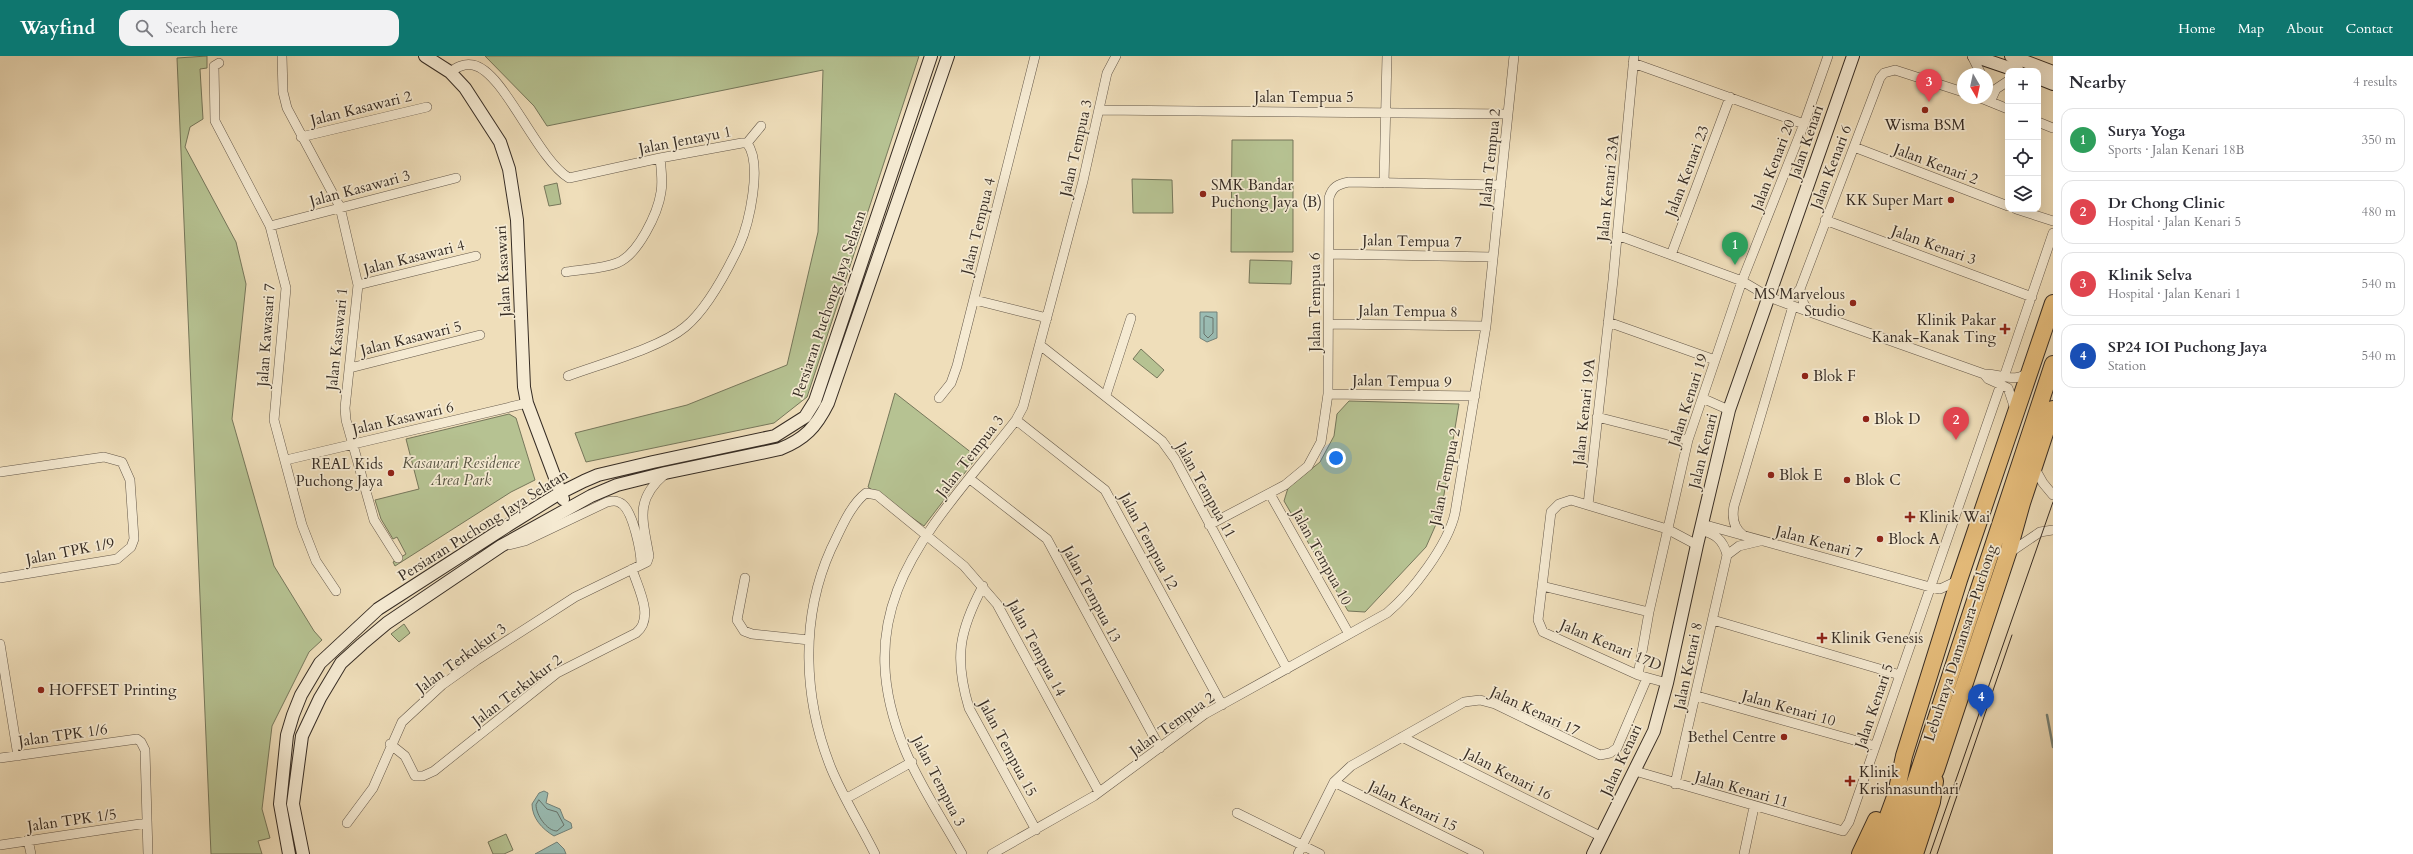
<!DOCTYPE html>
<meta charset="utf-8">
<style>
body{margin:0;font-family:Cardo,serif;background:#f2f2f3;color:#2b2b33}
.controls{position:absolute;right:12px;top:12px;display:grid;overflow:hidden;border-radius:8px;box-shadow:0 4px 16px #0002}
.controls button{width:36px;height:36px;display:grid;place-items:center;padding:0;border:0;border-bottom:1px solid #e1e1e2;background:#fff;color:#2b2b33;font:20px sans-serif}
.compass{position:absolute;left:1957px;top:12px;width:36px;height:36px;border-radius:50%;background:#fff;box-shadow:0 4px 16px #0002;rotate:171deg}
.you{position:absolute;left:1336px;top:402px;width:14px;height:14px;margin:-10px;border:3px solid #fff;border-radius:50%;background:#1a73e8;box-shadow:0 0 0 6px #1a73e833}
.badge{display:grid;place-items:center;width:26px;height:26px;border-radius:50%;background:#0f766e;color:#fff;font-size:13px;font-weight:700}
.pin{position:absolute;translate:-50% -33px;filter:drop-shadow(0 1px 2px #0008)}
.pin::after{content:'';position:absolute;top:21px;width:14px;height:12px;background:inherit;clip-path:polygon(0 0,100% 0,50% 100%)}
.list{margin:0;padding:0;list-style:none}
h2{display:flex;justify-content:space-between;align-items:center;height:52px;margin:0;padding:0 16px;font-size:17px}
h2 small{font-size:13px;font-weight:400;color:#7c7c81}
.list li{display:grid;grid-template-columns:26px 1fr auto;gap:12px;align-items:center;box-sizing:border-box;height:64px;margin:0 8px 8px;padding:0 8px;border:1px solid #e1e1e2;border-radius:12px}
.list b{display:block;font-size:15px;white-space:nowrap}
.list p{margin:0;font-size:13px;white-space:nowrap;color:#7c7c81}
.list em{font-size:13px;font-style:normal;color:#7c7c81}
.icon{flex:none;width:22px;height:22px;fill:none;stroke:currentColor;stroke-width:2;stroke-linecap:round;stroke-linejoin:round}
.map{position:relative;flex:none;width:2053px;height:798px;overflow:hidden}
header{display:flex;align-items:center;gap:24px;box-sizing:border-box;height:56px;padding:0 20px;background:#0f766e;color:#fff}
header strong{font-size:19px}
nav{display:flex;gap:22px;margin-inline-start:auto;font-size:14px}
.search{width:280px;height:36px;background:#f2f2f3;display:flex;align-items:center;gap:10px;box-sizing:border-box;padding:0 14px;border-radius:12px;color:#7c7c81;font-size:15px}
main{display:flex}
aside{flex:1;background:#fff}
.map>svg:first-child{display:block}
</style>
<header>
<strong>Wayfind</strong>
<div class="search"><svg class="icon" aria-label="search" viewBox="0 0 24 24"><circle cx="10" cy="10" r="6"/><path d="M15 15l6 6"/></svg>Search here</div>
<nav><a>Home</a><a>Map</a><a>About</a><a>Contact</a></nav>
</header>
<main>
<div class="map">
<svg width="2053" height="798" viewBox="0 0 2053 798">
<rect width="100%" height="100%" fill="#efdeba"/>
<filter id="stains"><feTurbulence type="fractalNoise" baseFrequency=".005" numOctaves="4"/><feColorMatrix values="0 0 0 0 .2 0 0 0 0 .09 0 0 0 0 .02 0 0 0 .5 -.17"/></filter>
<radialGradient id="worn" r=".72"><stop offset=".6" stop-color="#630" stop-opacity="0"/><stop offset="1" stop-color="#630" stop-opacity=".3"/></radialGradient>
<path fill="#b6c292" stroke="#76775b" d="M207,0V12L200,13L203,63L190,71L185,91L236,186L246,228L232,363L274,510L314,575L322,584L309,596L272,670L262,753L270,782L258,785L262,798H211L177,2Z
M485,0H919L807,341L774,367L586,406L575,377L687,349L787,309L818,176L823,14L547,70L534,50Z
M1232,84H1293V196H1231Z
M1132,123L1172,124L1173,157H1133Z
M557,127L561,148L549,150L544,130Z
M1250,204L1292,205L1291,228L1249,227Z
M1141,293L1164,314L1157,322L1133,303Z
M895,337L977,401L924,470L868,431Z
M1349,345L1459,348L1441,457L1426,491L1365,556L1348,555L1284,445L1288,432L1320,406L1334,380L1337,358Z
M509,358L516,362L535,424L511,436L395,510L393,506L406,498L397,481L393,483L381,463L375,444L419,433L406,383Z
M404,568L410,577L399,586L391,578Z
M506,778L513,794L504,798H493L488,786Z"/>
<path fill="#9abcb3" stroke="#72827a" d="M1200,256H1217V282L1207,286L1200,282Z
M544,735L548,737L546,747L560,753L564,763L571,767L572,772L554,780C542,773 532,762 532,748L539,737Z
M557,786L564,793L566,798H535Z"/>
<g fill="none" stroke-linecap="round" stroke-linejoin="round">
<path stroke="#68746c" stroke-width="1" d="M1206,260L1213,262V277L1208,282L1204,278V262Z
M539,744L547,753L557,756L564,769L557,775C547,775 536,759 536,749Z"/>
<path stroke="#72827a" stroke-width="2.5" d="M2047,659L2053,691"/>
<defs>
<path id="street" d="M282,0L283,36L287,52L340,151L358,229L345,352L346,364L374,464L398,502
M1972,0L1981,18
M219,7L214,10L215,65L270,170L286,232L274,364L302,469L316,505L336,535
M1633,7L1804,68
M450,16C457,11 464,7 473,9C504,15 536,102 569,122L660,102L742,87H747C763,108 749,168 739,190C727,215 706,254 685,271C660,292 600,308 568,320
M1981,42L2008,53
M1990,46L1996,33L2008,25
M1099,54L1508,58
M2038,66L2053,72
M301,81L427,51
M747,87L761,70
M1854,91L2008,150
M1384,127L1387,0
M2016,153L2053,165
M1825,164L2032,241
M270,170L456,122
M1617,179L1742,225L1769,241L1793,250L1984,318C2000,317 2016,329 2029,315
M1330,198L1493,201
M1671,199L1730,41
M566,216C582,213 602,213 617,207C638,199 658,157 661,136C663,125 661,112 660,102
M358,229L476,200
M1800,233L1804,249L1811,256
M975,244L1047,262
M1779,244L1794,240L1800,233L1880,22L1884,17L1895,14L1963,36
M1608,266L1715,304
M1329,268L1486,270
M1040,289L1162,385L1175,403L1287,613
M350,312L480,279
M1984,318L1988,323L2008,332L2015,353
M2004,321L2053,177
M1328,338L1475,340
M1106,339L1131,262
M939,342L951,327L957,310L1035,0
M1702,342L1729,354
M1597,361L1688,384
M1016,364L1105,434L1222,649
M286,404L527,347
M2034,411L2043,427L2053,439
M0,416L104,401L122,406L130,424L134,483L131,491L117,503L0,522
M970,423L1047,483L1160,692
M1270,438L1349,578
M1588,449L1613,224L1634,0
M1702,468L1930,531L1940,533L1959,524
M1209,469L1285,429L1308,410L1321,386L1328,338L1329,142C1332,131 1338,128 1349,126L1501,129
M1743,479C1733,472 1732,461 1734,450L1793,250
M509,489L525,485L607,446C612,445 617,444 622,448C633,456 641,495 641,508
M2009,497L2040,476L2053,474
M1727,499L1739,490L1760,485
M745,522L737,564L744,575L752,578L809,584
M983,530C959,575 954,602 969,652L1036,774
M1542,530L1649,556
M1713,564L1900,619
M0,588L18,700
M1638,619L1649,556L1688,384L1742,225L1804,68L1828,0
M1667,627L1638,619L1543,576L1538,564L1551,456L1559,448L1571,444L1667,473L1697,489
M1697,640L1875,690
M1402,681L1602,781
M390,688L405,700L415,720H423L434,715L557,617L636,577C655,562 638,532 632,513
M0,702L137,683L141,686L145,694L148,798
M1635,715L1843,775L1849,766L2001,328
M1334,726L1479,798
M1675,728L1727,499C1723,483 1715,478 1700,474
M847,742L912,706
M1237,757L1320,798
M347,767L373,732L402,666L442,629L477,604L575,541L647,506L649,500C643,464 634,444 665,418
M28,784L31,798
M0,789L147,767
M875,798C861,770 843,741 831,712C803,642 800,562 831,493C840,475 850,449 866,437L877,439L964,510L997,548L1099,736
M962,798C943,764 920,730 905,694C844,547 932,472 1016,364L1023,351L1083,125L1107,17L1116,0
M992,798L1094,740L1205,658L1387,557C1412,536 1448,489 1455,457L1486,270L1514,0
M1298,798L1334,726L1351,710L1464,646L1480,644L1495,648L1600,699L1610,697L1617,692L1647,622
M1744,798L1754,751"/>
<path id="secondary" d="M425,0L450,16L465,32L500,86L509,113L517,164L524,331L527,347L563,443
M1974,0L2018,15
M2011,0L2053,16
M2038,22L2053,28
M289,798L280,748L287,679L293,659L301,639L320,607L378,553L510,468L560,437L584,425L598,419L653,406L775,380L805,361L815,345L931,0
M303,798L293,748L302,680L320,642L341,607L362,588L387,567L501,490L591,440L617,429L665,417L780,393C805,383 816,371 828,347L948,0
M1593,798L1654,675L1667,627L1697,489L1729,354L1853,0"/>
<path id="highway" d="M1860,798L1876,764
M1874,798L1896,738L1904,700L1959,524L2053,247
M1888,798L1905,757L2053,308
M1901,798L1918,750L1936,714L2008,497L2022,447L2053,353
M1915,798L1932,746L1935,725"/>
</defs>
<use href="#street" stroke="#64584a" stroke-width="10"/>
<use href="#secondary" stroke="#362c24" stroke-width="14"/>
<use href="#highway" stroke="#362c24" stroke-width="18"/>
<use href="#street" stroke="#f5ead2" stroke-width="9"/>
<use href="#secondary" stroke="#f5ead2" stroke-width="12"/>
<use href="#highway" stroke="#e8bf7d" stroke-width="16"/>
<path stroke="#362c24" stroke-width="1" d="M1930,798L2053,446
M1937,798L2012,579"/>
</g>
<g fill="#8f2418" stroke="#f5ead2" stroke-width="1.5">
<circle cx="1925" cy="54" r="4"/>
<circle cx="1203" cy="138" r="4"/>
<circle cx="1951" cy="144" r="4"/>
<circle cx="1853" cy="247" r="4"/>
<path d="M2003 267h4v4h4v4h-4v4h-4v-4h-4v-4h4z"/>
<circle cx="1805" cy="320" r="4"/>
<circle cx="1866" cy="363" r="4"/>
<circle cx="391" cy="417" r="4"/>
<circle cx="1771" cy="419" r="4"/>
<circle cx="1847" cy="424" r="4"/>
<path d="M1908 455h4v4h4v4h-4v4h-4v-4h-4v-4h4z"/>
<circle cx="1880" cy="483" r="4"/>
<path d="M1820 576h4v4h4v4h-4v4h-4v-4h-4v-4h4z"/>
<circle cx="41" cy="634" r="4"/>
<circle cx="1784" cy="681" r="4"/>
<path d="M1848 719h4v4h4v4h-4v4h-4v-4h-4v-4h4z"/>
</g>
<g text-anchor="middle" stroke-width="3.5" stroke-linejoin="round" paint-order="stroke">
<g font-size="15" fill="#362c24" stroke="#f5ead2">
<text x="1304" y="46">Jalan Tempua 5</text>
<text transform="translate(361 52) rotate(-14)" y="5">Jalan Kasawari 2</text>
<text transform="translate(685 84) rotate(-11)" y="5">Jalan Jentayu 1</text>
<text transform="translate(1806 86) rotate(-71)" y="5">Jalan Kenari</text>
<text transform="translate(1076 92) rotate(-77)" y="5">Jalan Tempua 3</text>
<text transform="translate(1490 102) rotate(-84)" y="5">Jalan Tempua 2</text>
<text transform="translate(1936 108) rotate(21)" y="5">Jalan Kenari 2</text>
<text transform="translate(1773 109) rotate(-69)" y="5">Jalan Kenari 20</text>
<text transform="translate(1831 111) rotate(-69)" y="5">Jalan Kenari 6</text>
<text transform="translate(1687 115) rotate(-69)" y="5">Jalan Kenari 23</text>
<text transform="translate(360 132) rotate(-15)" y="5">Jalan Kasawari 3</text>
<text transform="translate(1608 132) rotate(-84)" y="5">Jalan Kenari 23A</text>
<text transform="translate(978 170) rotate(-76)" y="5">Jalan Tempua 4</text>
<text transform="translate(1412 185) rotate(1)" y="5">Jalan Tempua 7</text>
<text transform="translate(1934 189) rotate(20)" y="5">Jalan Kenari 3</text>
<text transform="translate(414 201) rotate(-14)" y="5">Jalan Kasawari 4</text>
<text transform="translate(503 215) rotate(-93)" y="5">Jalan Kasawari</text>
<text transform="translate(1315 246) rotate(-90)" y="5">Jalan Tempua 6</text>
<text transform="translate(829 248) rotate(-71)" y="5">Persiaran Puchong Jaya Selatan</text>
<text transform="translate(1408 255) rotate(1)" y="5">Jalan Tempua 8</text>
<text transform="translate(266 279) rotate(-86)" y="5">Jalan Kawasari 7</text>
<text transform="translate(411 282) rotate(-14)" y="5">Jalan Kasawari 5</text>
<text transform="translate(337 283) rotate(-84)" y="5">Jalan Kasawari 1</text>
<text transform="translate(1402 325) rotate(1)" y="5">Jalan Tempua 9</text>
<text transform="translate(1688 344) rotate(-72)" y="5">Jalan Kenari 19</text>
<text transform="translate(1584 356) rotate(-84)" y="5">Jalan Kenari 19A</text>
<text transform="translate(403 362) rotate(-13)" y="5">Jalan Kasawari 6</text>
<text transform="translate(1703 395) rotate(-76)" y="5">Jalan Kenari</text>
<text transform="translate(970 400) rotate(-52)" y="5">Jalan Tempua 3</text>
<text transform="translate(1445 421) rotate(-78)" y="5">Jalan Tempua 2</text>
<text transform="translate(1206 434) rotate(61)" y="5">Jalan Tempua 11</text>
<text transform="translate(483 469) rotate(-32)" y="5">Persiaran Puchong Jaya Selatan</text>
<text transform="translate(1149 485) rotate(62)" y="5">Jalan Tempua 12</text>
<text transform="translate(1819 486) rotate(15)" y="5">Jalan Kenari 7</text>
<text transform="translate(70 495) rotate(-11)" y="5">Jalan TPK 1/9</text>
<text transform="translate(1322 501) rotate(61)" y="5">Jalan Tempua 10</text>
<text transform="translate(1092 538) rotate(62)" y="5">Jalan Tempua 13</text>
<text transform="translate(1960 587) rotate(-72)" y="5">Lebuhraya Damansara–Puchong</text>
<text transform="translate(1611 589) rotate(23)" y="5">Jalan Kenari 17D</text>
<text transform="translate(1037 592) rotate(62)" y="5">Jalan Tempua 14</text>
<text transform="translate(461 602) rotate(-36)" y="5">Jalan Terkukur 3</text>
<text transform="translate(1688 610) rotate(-78)" y="5">Jalan Kenari 8</text>
<text transform="translate(517 634) rotate(-37)" y="5">Jalan Terkukur 2</text>
<text transform="translate(1874 650) rotate(-71)" y="5">Jalan Kenari 5</text>
<text transform="translate(1789 652) rotate(16)" y="5">Jalan Kenari 10</text>
<text transform="translate(1535 655) rotate(25)" y="5">Jalan Kenari 17</text>
<text transform="translate(1172 668) rotate(-35)" y="5">Jalan Tempua 2</text>
<text transform="translate(63 679) rotate(-8)" y="5">Jalan TPK 1/6</text>
<text transform="translate(1008 692) rotate(62)" y="5">Jalan Tempua 15</text>
<text transform="translate(1621 704) rotate(-65)" y="5">Jalan Kenari</text>
<text transform="translate(1508 718) rotate(27)" y="5">Jalan Kenari 16</text>
<text transform="translate(939 725) rotate(63)" y="5">Jalan Tempua 3</text>
<text transform="translate(1742 733) rotate(16)" y="5">Jalan Kenari 11</text>
<text transform="translate(1413 750) rotate(26)" y="5">Jalan Kenari 15</text>
<text transform="translate(72 764) rotate(-8)" y="5">Jalan TPK 1/5</text>
</g>
<g font-size="15" fill="#362c24" stroke="#f5ead2" text-anchor="start">
<text x="1925" y="74" text-anchor="middle">Wisma BSM</text>
<text x="1211" y="134">SMK Bandar<tspan x="1211" dy="17">Puchong Jaya (B)</tspan></text>
<text x="1943" y="149" text-anchor="end">KK Super Mart</text>
<text x="1845" y="243" text-anchor="end">MS Marvelous<tspan x="1845" dy="17">Studio</tspan></text>
<text x="1996" y="269" text-anchor="end">Klinik Pakar<tspan x="1996" dy="17">Kanak-Kanak Ting</tspan></text>
<text x="1813" y="325">Blok F</text>
<text x="1874" y="368">Blok D</text>
<text x="383" y="413" text-anchor="end">REAL Kids<tspan x="383" dy="17">Puchong Jaya</tspan></text>
<text x="1779" y="424">Blok E</text>
<text x="1855" y="429">Blok C</text>
<text x="1919" y="466">Klinik Wai</text>
<text x="1888" y="488">Block A</text>
<text x="1831" y="587">Klinik Genesis</text>
<text x="49" y="639">HOFFSET Printing</text>
<text x="1776" y="686" text-anchor="end">Bethel Centre</text>
<text x="1859" y="721">Klinik<tspan x="1859" dy="17">Krishnasunthari</tspan></text>
</g>
<g font-size="15" font-style="italic" fill="#565240" stroke="#f5ead2">
<text x="461" y="412">Kasawari Residence<tspan x="461" dy="17">Area Park</tspan></text>
</g>
</g>
<rect width="100%" height="100%" filter="url(#stains)"/>
<rect width="100%" height="100%" fill="url(#worn)"/>
</svg>
<div class="controls">
<button>+</button>
<button>−</button>
<button><svg class="icon" aria-label="locate" viewBox="0 0 24 24"><circle cx="12" cy="12" r="6"/><path d="M12 2v4M12 18v4M2 12h4M18 12h4"/></svg></button>
<button><svg class="icon" aria-label="layers" viewBox="0 0 24 24"><path d="M12 4l9 5-9 5-9-5zM3 14l9 5 9-5"/></svg></button>
</div>
<svg class="compass" viewBox="-18 -18 36 36"><path d="M0-13l5 13h-10z" fill="#e53935"/><path d="M0 13l5-13h-10z" fill="#7c7c81"/></svg>
<div class="you"></div>
<div class="pin badge" style="left:1735px;top:209px;background:#2e9e5b">1</div>
<div class="pin badge" style="left:1956px;top:384px;background:#e0444e">2</div>
<div class="pin badge" style="left:1929px;top:46px;background:#e0444e">3</div>
<div class="pin badge" style="left:1981px;top:661px;background:#1a4fb4">4</div>
</div>
<aside>
<h2>Nearby<small>4 results</small></h2>
<ul class="list">
<li><span class="badge" style="background:#2e9e5b">1</span><div><b>Surya Yoga</b><p>Sports · Jalan Kenari 18B</p></div><em>350 m</em></li>
<li><span class="badge" style="background:#e0444e">2</span><div><b>Dr Chong Clinic</b><p>Hospital · Jalan Kenari 5</p></div><em>480 m</em></li>
<li><span class="badge" style="background:#e0444e">3</span><div><b>Klinik Selva</b><p>Hospital · Jalan Kenari 1</p></div><em>540 m</em></li>
<li><span class="badge" style="background:#1a4fb4">4</span><div><b>SP24 IOI Puchong Jaya</b><p>Station</p></div><em>540 m</em></li>
</ul>
</aside>
</main>
